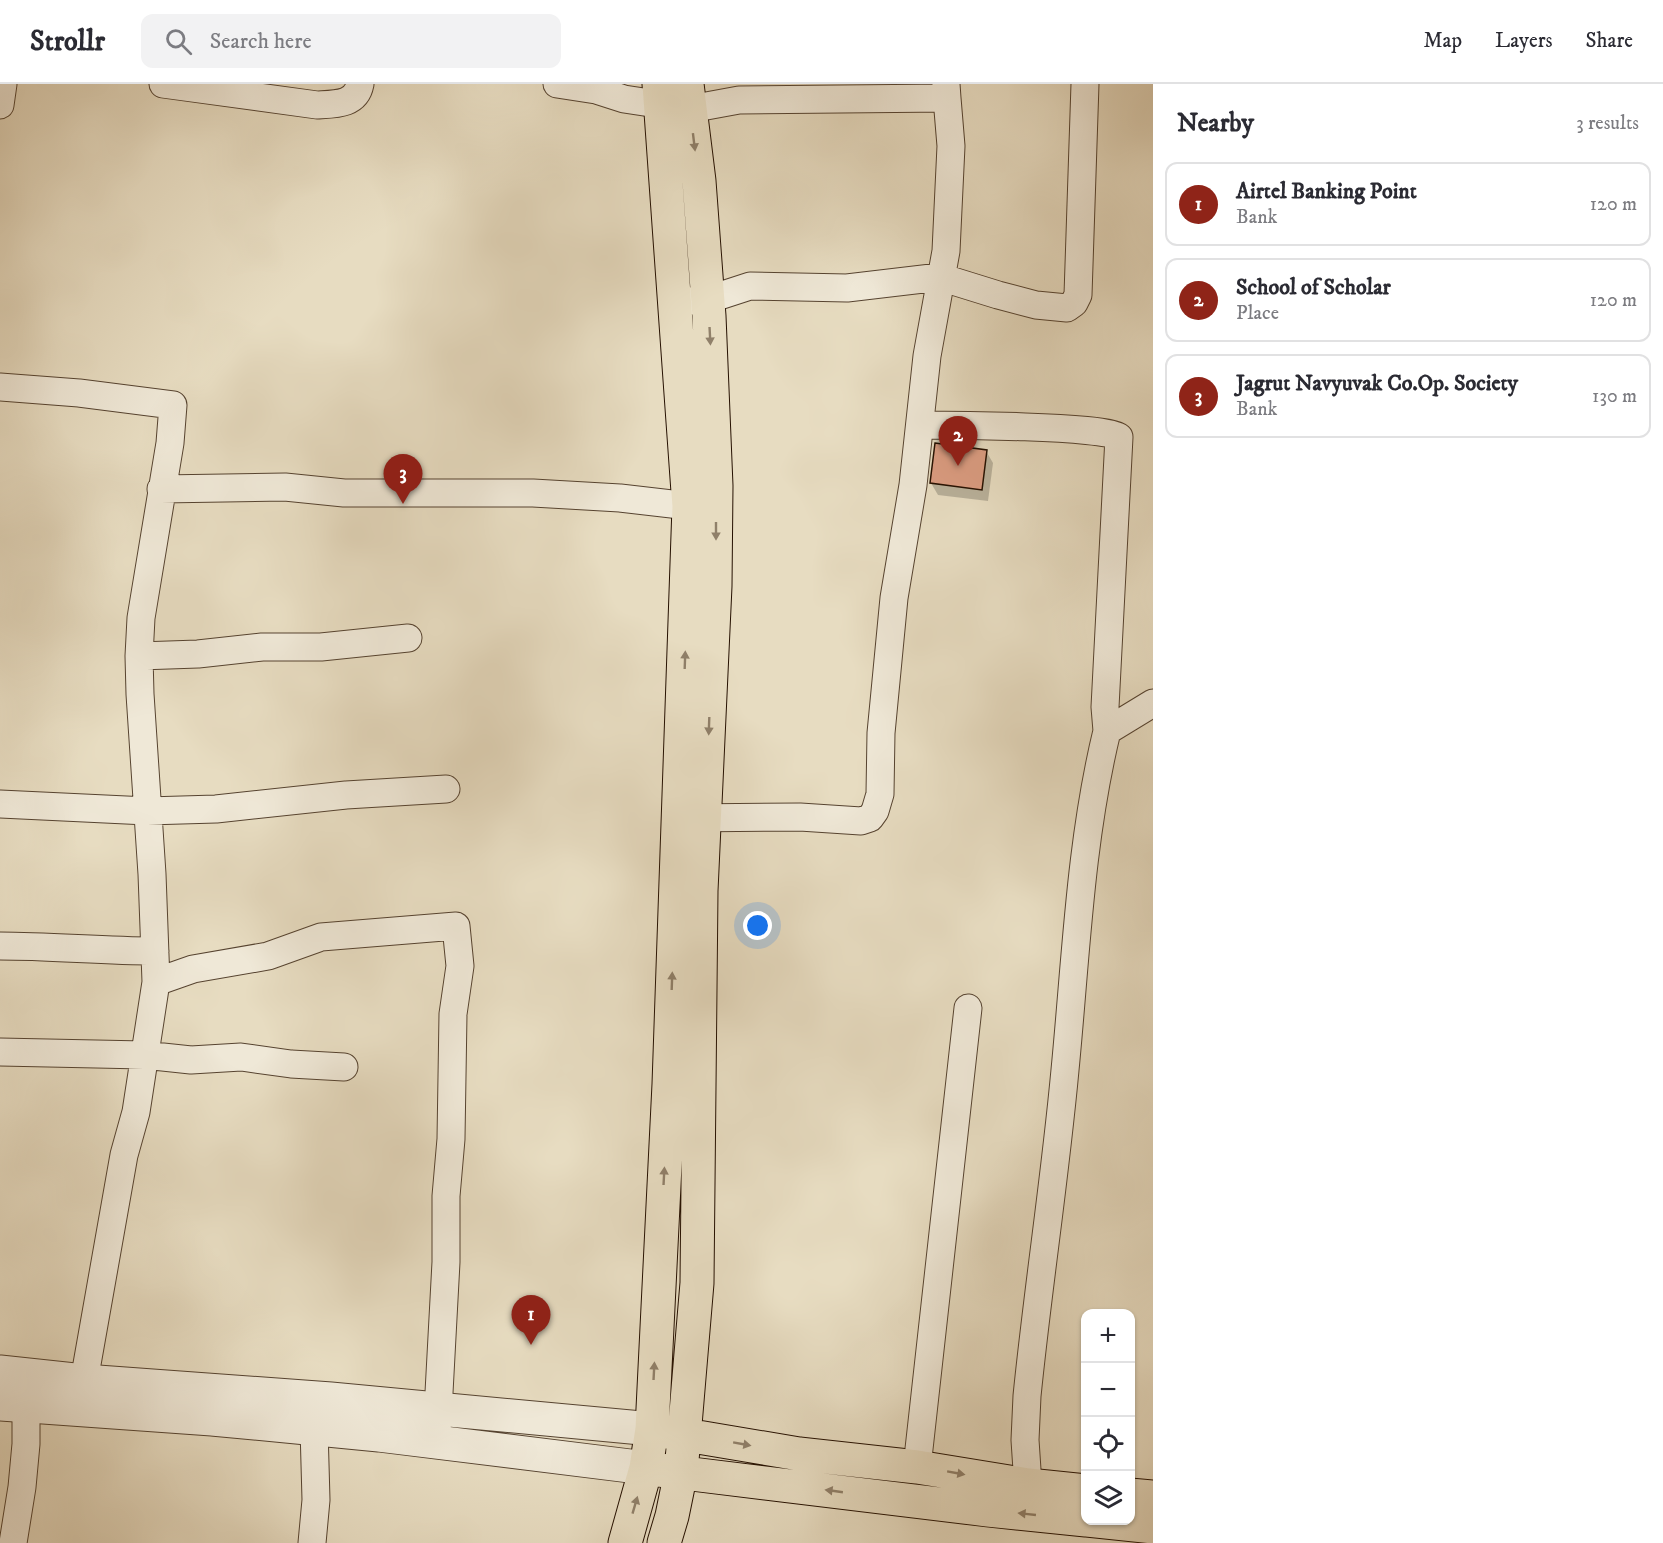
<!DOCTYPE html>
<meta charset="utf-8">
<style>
body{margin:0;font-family:"IM FELL DW Pica",serif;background:#f2f2f3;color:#2b2b33}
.controls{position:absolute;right:18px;bottom:18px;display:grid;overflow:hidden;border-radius:12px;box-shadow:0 2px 4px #0004}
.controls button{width:54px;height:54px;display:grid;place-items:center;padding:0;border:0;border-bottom:2px solid #e1e1e2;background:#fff;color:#2b2b33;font:30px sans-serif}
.you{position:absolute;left:758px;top:842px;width:21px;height:21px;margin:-15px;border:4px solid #fff;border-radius:50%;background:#1a73e8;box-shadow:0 0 0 9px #1a73e833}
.badge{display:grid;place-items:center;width:39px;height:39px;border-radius:50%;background:#8f2418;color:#fff;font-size:20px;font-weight:700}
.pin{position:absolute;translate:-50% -50px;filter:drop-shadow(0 2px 3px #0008)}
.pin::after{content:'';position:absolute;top:32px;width:21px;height:18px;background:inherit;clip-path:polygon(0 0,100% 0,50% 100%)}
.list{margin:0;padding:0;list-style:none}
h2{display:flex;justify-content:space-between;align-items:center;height:78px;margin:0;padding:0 24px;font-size:26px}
h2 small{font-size:20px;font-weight:400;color:#7c7c81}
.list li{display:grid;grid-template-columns:39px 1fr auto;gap:18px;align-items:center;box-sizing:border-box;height:84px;margin:0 12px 12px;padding:0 12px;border:2px solid #e1e1e2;border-radius:12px}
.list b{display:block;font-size:22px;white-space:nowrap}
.list p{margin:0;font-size:20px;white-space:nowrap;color:#7c7c81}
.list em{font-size:20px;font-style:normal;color:#7c7c81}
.icon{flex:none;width:33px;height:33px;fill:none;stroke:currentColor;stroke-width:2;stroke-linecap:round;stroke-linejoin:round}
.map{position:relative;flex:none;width:1153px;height:1459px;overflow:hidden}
header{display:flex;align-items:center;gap:36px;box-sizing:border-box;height:84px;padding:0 30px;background:#fff;border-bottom:2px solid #e1e1e2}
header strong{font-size:28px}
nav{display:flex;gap:33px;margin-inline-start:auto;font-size:21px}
.search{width:420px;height:54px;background:#f2f2f3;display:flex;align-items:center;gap:15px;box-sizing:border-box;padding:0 21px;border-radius:12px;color:#7c7c81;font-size:22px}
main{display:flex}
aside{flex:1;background:#fff}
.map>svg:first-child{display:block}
</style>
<header>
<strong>Strollr</strong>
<div class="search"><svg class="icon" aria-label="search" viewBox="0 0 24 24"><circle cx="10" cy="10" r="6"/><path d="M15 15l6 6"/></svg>Search here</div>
<nav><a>Map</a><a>Layers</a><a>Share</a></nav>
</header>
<main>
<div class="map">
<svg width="1153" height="1459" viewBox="0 0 1153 1459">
<rect width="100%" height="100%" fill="#e7dcc1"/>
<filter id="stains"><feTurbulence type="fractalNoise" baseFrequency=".00333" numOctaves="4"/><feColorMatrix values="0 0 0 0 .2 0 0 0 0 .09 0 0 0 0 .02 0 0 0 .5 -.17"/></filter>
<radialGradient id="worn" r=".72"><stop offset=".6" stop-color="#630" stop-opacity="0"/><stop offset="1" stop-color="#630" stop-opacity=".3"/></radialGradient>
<path fill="#0003" d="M986,367L993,379L988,417L938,411L931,399Z"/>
<path fill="#db9c81" stroke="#251000" stroke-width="1.5" d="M935,359L987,366L982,406L930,399Z"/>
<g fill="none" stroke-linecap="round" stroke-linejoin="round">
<defs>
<path id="minor" d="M163,0L317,21C335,20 356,21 360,0
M557,0L596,6L624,15L690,25L739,16L947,14L946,0
M0,21L3,0
M690,217L707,216L750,202L847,204L940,193L998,211L1036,221L1067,224L1074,219L1078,211L1085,0
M0,303L79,309L173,321L170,359L141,534L139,572L140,610L152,790L156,898L136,1028L124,1071L84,1297
M920,341C947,341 1107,342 1119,353L1105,623L1107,647
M161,405L285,403L344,409H533L620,414L689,422
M139,572L198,570L262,563H321L408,554
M0,720L147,727L216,725L346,711L446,705
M685,734L800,733L861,737L870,734L875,727L880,710L881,649L894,514L913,401L927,272L946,167L951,62L947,14
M0,862C52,862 103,867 155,867
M156,898L193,885L268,872L321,853L456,842L460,882L453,930L451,1055L446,1112V1178L437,1346
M0,968L144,971L191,976L241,973L291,980L344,983
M917,1383L968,924
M1028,1401L1025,1356L1027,1312C1038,1203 1055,1095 1065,986C1076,873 1080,758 1107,647L1153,619
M13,1459L22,1403L26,1360V1302
M312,1459L316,1416L314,1344"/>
<path id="tertiary" d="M0,1288L84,1297L331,1315L652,1345
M0,1320L212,1335L379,1351L646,1384"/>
<path id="trunk" d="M662,1347L799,1370L917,1383L1028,1401L1086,1407
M659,1386L988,1426L1086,1436
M1130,1411L1153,1413
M1087,1436L1153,1443
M625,1459L646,1384L652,1345L669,1000L689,422L659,0
M664,1459L672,1432L681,1388L697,1199L701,807L715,502L716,402L709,232L699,97L687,0"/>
</defs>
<use href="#minor" stroke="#564330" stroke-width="29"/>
<use href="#tertiary" stroke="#564330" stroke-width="35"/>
<use href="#trunk" stroke="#251000" stroke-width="35"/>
<use href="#minor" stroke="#efe8d7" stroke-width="27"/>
<use href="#tertiary" stroke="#efe8d7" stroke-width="33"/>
<use href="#trunk" stroke="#e7dcc1" stroke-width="33"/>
</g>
<defs><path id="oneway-solid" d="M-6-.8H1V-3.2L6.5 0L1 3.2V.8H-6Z" transform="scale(1.5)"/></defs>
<g fill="#90806a">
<use href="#oneway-solid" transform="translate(694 58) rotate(83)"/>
<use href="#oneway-solid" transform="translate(710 252) rotate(87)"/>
<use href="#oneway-solid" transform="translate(716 447) rotate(90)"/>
<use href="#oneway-solid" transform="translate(685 576) rotate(-88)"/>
<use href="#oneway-solid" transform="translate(709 642) rotate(92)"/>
<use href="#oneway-solid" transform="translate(672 897) rotate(-88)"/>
<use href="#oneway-solid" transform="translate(664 1092) rotate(-87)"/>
<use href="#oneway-solid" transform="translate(654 1287) rotate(-87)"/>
<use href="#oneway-solid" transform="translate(742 1360) rotate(10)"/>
<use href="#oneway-solid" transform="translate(956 1389) rotate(10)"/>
<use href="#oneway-solid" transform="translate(834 1407) rotate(-172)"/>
<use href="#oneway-solid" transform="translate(635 1421) rotate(-74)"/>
<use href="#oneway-solid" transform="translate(1027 1430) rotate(-174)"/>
</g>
<rect width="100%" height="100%" filter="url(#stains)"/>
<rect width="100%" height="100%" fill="url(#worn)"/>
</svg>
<div class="controls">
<button>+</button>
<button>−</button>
<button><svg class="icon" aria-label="locate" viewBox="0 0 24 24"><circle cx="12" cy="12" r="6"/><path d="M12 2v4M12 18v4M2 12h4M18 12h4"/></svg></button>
<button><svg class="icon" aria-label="layers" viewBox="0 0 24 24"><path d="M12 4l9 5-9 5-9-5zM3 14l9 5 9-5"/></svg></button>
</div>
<div class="you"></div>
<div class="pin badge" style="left:531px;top:1261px">1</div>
<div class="pin badge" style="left:958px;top:382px">2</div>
<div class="pin badge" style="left:403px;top:420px">3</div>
</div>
<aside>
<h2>Nearby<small>3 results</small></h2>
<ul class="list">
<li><span class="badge">1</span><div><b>Airtel Banking Point</b><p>Bank</p></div><em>120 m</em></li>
<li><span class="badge">2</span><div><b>School of Scholar</b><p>Place</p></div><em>120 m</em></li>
<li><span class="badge">3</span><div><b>Jagrut Navyuvak Co.Op. Society</b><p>Bank</p></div><em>130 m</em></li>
</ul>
</aside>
</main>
